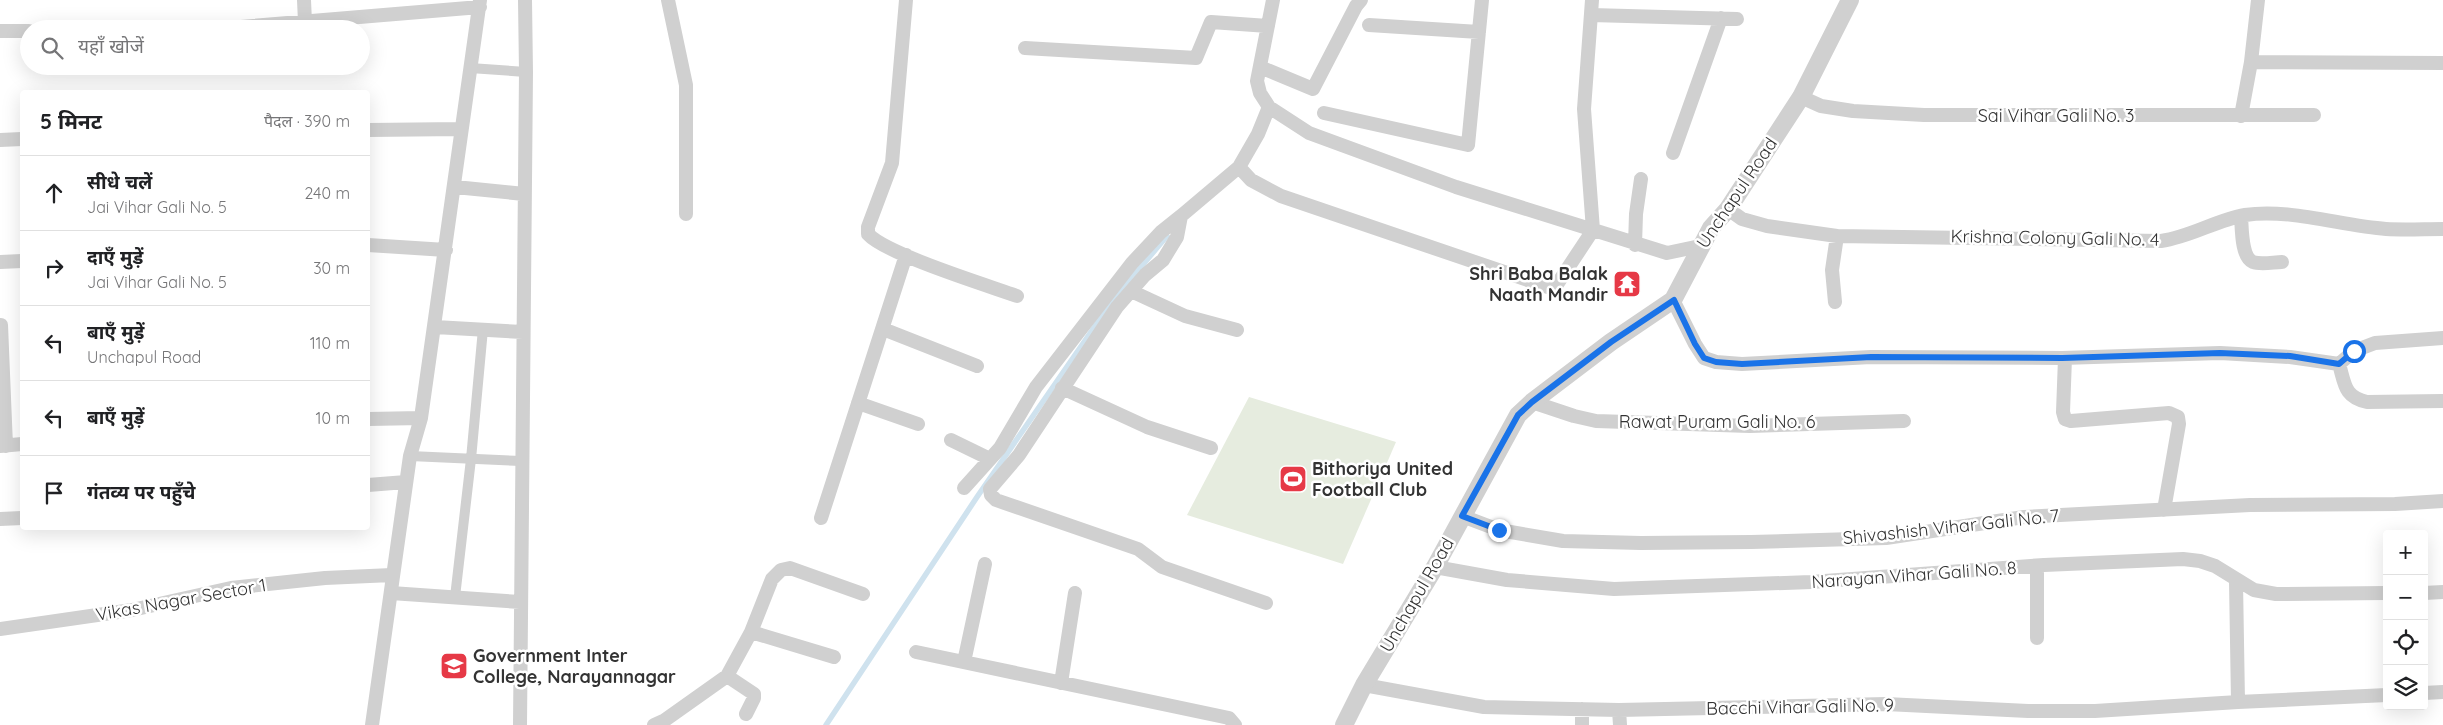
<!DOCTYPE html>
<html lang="hi">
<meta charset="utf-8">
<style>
body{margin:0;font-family:Quicksand,"Noto Sans Devanagari",sans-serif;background:#f2f2f2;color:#202124}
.controls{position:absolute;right:15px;bottom:15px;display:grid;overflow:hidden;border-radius:5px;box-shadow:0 5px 20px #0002}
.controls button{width:45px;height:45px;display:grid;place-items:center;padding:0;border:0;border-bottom:1px solid #e0e0e0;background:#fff;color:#202124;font:25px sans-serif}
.stop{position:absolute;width:15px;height:15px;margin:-11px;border:4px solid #1a73e8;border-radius:50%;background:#fff}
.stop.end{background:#1a73e8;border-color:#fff;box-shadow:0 1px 5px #0008}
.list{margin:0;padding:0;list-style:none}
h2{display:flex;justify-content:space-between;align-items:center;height:65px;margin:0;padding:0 20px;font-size:21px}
h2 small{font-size:16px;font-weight:400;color:#757577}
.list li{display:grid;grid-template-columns:32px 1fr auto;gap:15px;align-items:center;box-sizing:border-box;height:75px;padding:0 20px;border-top:1px solid #e0e0e0}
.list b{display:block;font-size:19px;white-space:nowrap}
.list p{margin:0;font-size:16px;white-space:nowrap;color:#757577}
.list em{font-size:16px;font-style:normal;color:#757577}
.icon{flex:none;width:28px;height:28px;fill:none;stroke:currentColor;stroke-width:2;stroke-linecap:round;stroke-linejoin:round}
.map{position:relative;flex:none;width:2443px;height:725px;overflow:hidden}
.search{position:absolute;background:#fff;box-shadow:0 5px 20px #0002;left:20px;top:20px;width:350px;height:55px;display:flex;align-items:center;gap:12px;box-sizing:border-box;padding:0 18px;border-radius:28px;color:#757577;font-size:19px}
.panel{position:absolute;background:#fff;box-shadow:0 5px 20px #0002;left:20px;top:90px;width:350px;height:440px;border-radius:5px}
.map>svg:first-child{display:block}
</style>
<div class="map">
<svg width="2443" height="725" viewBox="0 0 2443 725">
<rect width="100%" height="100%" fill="#fff"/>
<path fill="#e6ecdf" d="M1249,397L1396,442L1343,564L1187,515Z"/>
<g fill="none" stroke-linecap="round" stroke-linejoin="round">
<path stroke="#cfe2ee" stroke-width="5.5" d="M826,725L977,497L1113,300L1167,236"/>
<path stroke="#d0d0d0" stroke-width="10" d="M470,68L526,72
M410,456L521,461
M455,597L471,459L483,329"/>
<path stroke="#d0d0d0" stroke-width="14" d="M304,0L305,22
M668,0L686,85V214
M906,0L892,163L868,227V234C886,254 986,285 1017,296
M1591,15L1737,19
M1369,25L1479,32
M216,29L480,7
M0,31H29
M1025,48L1196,58L1211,22L1268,26
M2251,62L2443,63
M1260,67L1313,89L1356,6L1361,0
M1801,97L1821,106L1853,111L1924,115H2314
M1269,107L1309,133L1456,187L1667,253L1700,246
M1324,113L1468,145L1482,0
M2241,116L2251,62L2258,0
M368,130L461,129
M0,140L22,139
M1673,153L1721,18
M1239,167L1251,180L1281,196L1554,289L1593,230L1584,109L1592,0
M455,187L524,194
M1728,209L1742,219L1767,226L1837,236L2161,241C2191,237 2216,220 2245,215C2289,208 2342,226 2386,229C2405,230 2424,229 2443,229
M2241,216C2242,228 2241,257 2253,262C2261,265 2274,262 2282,262
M368,245L446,250
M1635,245L1636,214L1641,179
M0,262L22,261
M1131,291L1185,316L1237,330
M1673,300L1695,344L1704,358L1716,362L1742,364L1871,357L2062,358L2220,353L2290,357L2339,364
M1835,302L1832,270L1837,236
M1,325L6,446
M435,327L523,332
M883,329L977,366
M2065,358L2063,412L2065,419L2071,421L2169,413L2178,417L2179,424L2164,510
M2339,364C2345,384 2344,397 2367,402L2443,401
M2339,364L2354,351L2375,343L2443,338
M1062,388L1147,427L1211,448
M1532,402L1574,416L1596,421L1750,426L1904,421
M858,403L918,424
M368,419L421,418
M951,440L990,459
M0,446L22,444
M368,485L406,482
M964,488L1000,448L1036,387L1132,263L1161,232L1181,216
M1462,516L1499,530L1563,541L1641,543L1751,542L1886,538L2024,517L2250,505L2395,504L2443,501
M821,518L906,255
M0,519L22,518
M1435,567L1507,580L1614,589L1811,582L2044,565L2183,559L2200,561L2215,566L2254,590L2276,594L2387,593
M2236,581L2238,702L2387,695
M391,593L520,602
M2424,593L2443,592
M1266,603L1162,567L1138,549L996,500L991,495L990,489L1019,455L1117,307L1145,275L1163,260L1177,237L1181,216L1239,167L1258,134L1269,107L1260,93L1257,81L1273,0
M0,629L132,610L231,588L325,578L392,575
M751,632L834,657
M2037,638V566
M916,652L1229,718L1235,725
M964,662L985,564
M727,676L754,694V698L746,714
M1061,683L1075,593
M1364,685L1484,707L1619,710L1886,704L2028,711H2095L2238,702
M2424,693L2443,692
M1619,710L1620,725
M372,725L410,456L421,418L480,0
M520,725L526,72L525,0
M654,725L665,720L727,676L751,632L772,579L781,570L790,568L863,594
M1582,725V709"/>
<path stroke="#d0d0d0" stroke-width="18" d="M1344,725L1364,685L1435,567L1518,415L1532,402L1611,342L1673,300L1711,228L1728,209L1801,97L1850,0"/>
</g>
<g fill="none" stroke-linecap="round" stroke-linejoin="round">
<path stroke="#1a73e8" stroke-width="6" d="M1499,530L1462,516L1518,415L1532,402L1611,342L1674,300L1695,344L1704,358L1716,362L1742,364L1871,357L2062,358L2220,353L2290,356L2339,364L2354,351"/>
</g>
<defs>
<symbol id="temple-square" viewBox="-11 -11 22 22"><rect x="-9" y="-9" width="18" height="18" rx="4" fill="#e63946" stroke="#fff"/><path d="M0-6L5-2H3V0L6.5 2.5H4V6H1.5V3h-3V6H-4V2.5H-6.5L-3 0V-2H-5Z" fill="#fff"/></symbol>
<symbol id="stadium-square" viewBox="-11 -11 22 22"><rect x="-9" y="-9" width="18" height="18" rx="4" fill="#e63946" stroke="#fff"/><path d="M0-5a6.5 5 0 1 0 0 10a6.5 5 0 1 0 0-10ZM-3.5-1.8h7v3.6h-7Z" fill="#fff"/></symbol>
<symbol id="school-square" viewBox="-11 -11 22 22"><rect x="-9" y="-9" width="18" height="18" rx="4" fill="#e63946" stroke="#fff"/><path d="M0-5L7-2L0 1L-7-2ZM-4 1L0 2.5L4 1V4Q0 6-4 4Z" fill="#fff"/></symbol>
</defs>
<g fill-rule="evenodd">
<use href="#temple-square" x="1611" y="268" width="32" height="32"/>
<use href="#stadium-square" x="1277" y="463" width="32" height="32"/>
<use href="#school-square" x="438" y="650" width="32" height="32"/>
</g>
<g text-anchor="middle" stroke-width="5" stroke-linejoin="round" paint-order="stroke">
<g font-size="18" fill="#333" stroke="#fff">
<text x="2056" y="122">Sai Vihar Gali No. 3</text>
<text transform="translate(1737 193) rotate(-56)" y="6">Unchapul Road</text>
<text transform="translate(2055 238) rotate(1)" y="6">Krishna Colony Gali No. 4</text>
<text x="1717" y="428">Rawat Puram Gali No. 6</text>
<text transform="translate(1951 527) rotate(-6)" y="6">Shivashish Vihar Gali No. 7</text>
<text transform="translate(1914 575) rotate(-4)" y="6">Narayan Vihar Gali No. 8</text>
<text transform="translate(1417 595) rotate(-60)" y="6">Unchapul Road</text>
<text transform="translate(181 600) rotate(-10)" y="6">Vikas Nagar Sector 1</text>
<text transform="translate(1800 707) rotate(-1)" y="6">Bacchi Vihar Gali No. 9</text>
</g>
<g font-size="18" font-weight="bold" fill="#333" stroke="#fff" text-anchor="start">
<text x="1608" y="280" text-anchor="end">Shri Baba Balak<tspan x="1608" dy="21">Naath Mandir</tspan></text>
<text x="1312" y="475">Bithoriya United<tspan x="1312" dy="21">Football Club</tspan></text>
<text x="473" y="662">Government Inter<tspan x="473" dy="21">College, Narayannagar</tspan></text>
</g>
</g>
</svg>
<div class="controls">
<button>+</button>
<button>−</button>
<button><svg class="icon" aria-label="locate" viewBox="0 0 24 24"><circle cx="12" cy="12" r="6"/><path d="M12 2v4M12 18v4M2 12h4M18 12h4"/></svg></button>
<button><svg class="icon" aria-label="layers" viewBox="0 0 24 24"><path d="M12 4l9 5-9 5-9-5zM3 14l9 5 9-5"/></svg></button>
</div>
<div class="stop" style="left:2354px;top:351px"></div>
<div class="stop end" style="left:1499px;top:530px"></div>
<div class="search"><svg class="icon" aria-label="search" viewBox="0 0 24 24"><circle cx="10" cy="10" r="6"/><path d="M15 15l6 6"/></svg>यहाँ खोजें</div>
<section class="panel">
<h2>5 मिनट<small>पैदल · 390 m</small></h2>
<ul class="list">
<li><svg class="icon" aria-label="ahead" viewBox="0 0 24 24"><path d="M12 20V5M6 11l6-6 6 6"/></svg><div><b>सीधे चलें</b><p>Jai Vihar Gali No. 5</p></div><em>240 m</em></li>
<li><svg class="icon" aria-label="right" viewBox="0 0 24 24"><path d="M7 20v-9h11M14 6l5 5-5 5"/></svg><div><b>दाएँ मुड़ें</b><p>Jai Vihar Gali No. 5</p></div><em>30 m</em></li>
<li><svg class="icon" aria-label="left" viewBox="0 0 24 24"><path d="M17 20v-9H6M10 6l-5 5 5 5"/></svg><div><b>बाएँ मुड़ें</b><p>Unchapul Road</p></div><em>110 m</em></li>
<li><svg class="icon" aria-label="left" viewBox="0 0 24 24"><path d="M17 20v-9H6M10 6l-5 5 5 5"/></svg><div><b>बाएँ मुड़ें</b></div><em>10 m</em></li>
<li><svg class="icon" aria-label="arrive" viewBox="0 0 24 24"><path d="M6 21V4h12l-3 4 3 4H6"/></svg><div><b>गंतव्य पर पहुँचे</b></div></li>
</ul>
</section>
</div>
